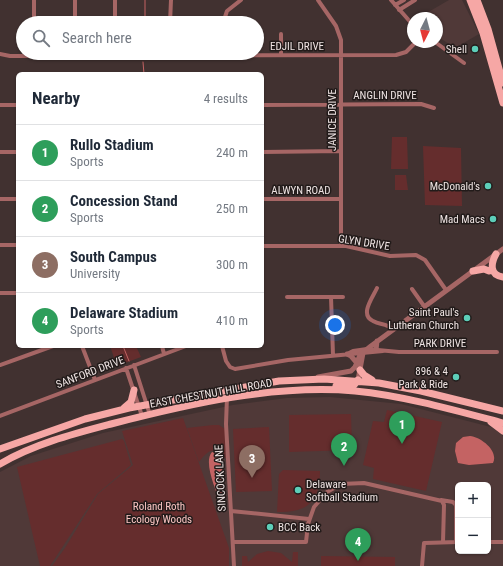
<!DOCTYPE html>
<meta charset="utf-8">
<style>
body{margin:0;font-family:"Roboto Condensed",sans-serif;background:#f2f2f3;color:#1f2937}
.controls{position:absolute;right:12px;bottom:12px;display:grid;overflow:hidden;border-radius:6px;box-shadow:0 1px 3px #0004}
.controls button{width:36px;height:36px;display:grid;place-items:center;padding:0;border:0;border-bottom:1px solid #e0e1e3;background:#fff;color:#1f2937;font:20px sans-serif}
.compass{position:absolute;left:407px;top:12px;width:36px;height:36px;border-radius:50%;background:#fff;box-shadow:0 1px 3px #0004;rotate:186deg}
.you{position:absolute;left:335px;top:325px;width:14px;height:14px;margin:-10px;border:3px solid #fff;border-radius:50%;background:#1a73e8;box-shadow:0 0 0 6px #1a73e833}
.badge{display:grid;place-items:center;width:26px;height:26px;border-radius:50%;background:#3b7372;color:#fff;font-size:13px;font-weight:700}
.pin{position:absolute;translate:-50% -33px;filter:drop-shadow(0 1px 2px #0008)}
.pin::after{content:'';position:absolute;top:21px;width:14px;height:12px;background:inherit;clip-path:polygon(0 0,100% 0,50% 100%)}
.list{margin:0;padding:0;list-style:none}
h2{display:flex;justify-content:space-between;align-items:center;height:52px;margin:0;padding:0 16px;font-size:17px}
h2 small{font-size:13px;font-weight:400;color:#747a83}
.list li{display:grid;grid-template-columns:26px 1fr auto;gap:12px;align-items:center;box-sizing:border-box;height:56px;padding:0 16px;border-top:1px solid #e0e1e3}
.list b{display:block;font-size:15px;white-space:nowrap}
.list p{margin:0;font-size:13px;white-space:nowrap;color:#747a83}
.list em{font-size:13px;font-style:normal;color:#747a83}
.icon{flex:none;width:22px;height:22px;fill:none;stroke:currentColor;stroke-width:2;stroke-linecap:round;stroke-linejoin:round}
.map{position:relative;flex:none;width:503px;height:566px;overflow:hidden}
.search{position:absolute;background:#fff;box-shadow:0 1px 3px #0004;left:16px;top:16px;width:248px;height:44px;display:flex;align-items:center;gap:10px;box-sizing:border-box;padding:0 14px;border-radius:22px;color:#747a83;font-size:15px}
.panel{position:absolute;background:#fff;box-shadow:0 1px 3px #0004;left:16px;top:72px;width:248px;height:276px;border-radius:6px}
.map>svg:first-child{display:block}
</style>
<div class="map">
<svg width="503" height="566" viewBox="0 0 503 566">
<rect width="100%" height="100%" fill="#413130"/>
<path fill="#503938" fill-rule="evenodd" d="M449,0H462L479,34L455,48L437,36V18H418Z
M330,397L401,404L491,427L501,433L503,437V566H0V472L31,456L103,433L233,405L287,398ZM458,485H488V551H458Z"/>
<path fill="#652d2d" d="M392,137H407L408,169H391Z
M423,146L461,148L462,206L425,205Z
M395,175H406L408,190H395Z
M110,346H136L141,357L117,366Z
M387,410L442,422L426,491L373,479L374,468L363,465L373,421L384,422Z
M351,414L352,450L289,452V415Z
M183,418L229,548V566H52L65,548L98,494L133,465L122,431Z
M213,425H219L225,429L226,458H223L218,450C209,449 204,455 199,462L187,428Z
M269,427L272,491L236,492L233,429Z
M122,439L124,441L131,465L97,494L50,566H40L17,467Z
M283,470L320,471C320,502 307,513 277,512L279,474Z
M268,551L281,553L292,562L293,552H298V566H242V556H247L248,562L257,554Z
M321,556L395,557V566H321Z"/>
<path fill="#c46363" d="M470,436C481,437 499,451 493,463L469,465L458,463L455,451L456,443L463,437Z
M212,452L217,453C223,461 226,494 223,504L220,502C216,490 203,462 212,452Z"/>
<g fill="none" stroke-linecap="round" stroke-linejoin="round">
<path stroke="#c46363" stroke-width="1" d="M145,23V0
M143,62L144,74
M123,346L129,361"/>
<path stroke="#a66665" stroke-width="4" d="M34,0V23
M318,0L336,26L341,40V246
M391,0L413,25
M395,5L404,0
M399,10L415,0
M75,23V0
M115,23V0
M170,23L171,0
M223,23L227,11L241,0
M281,34V55
M435,42L464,63
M0,54L10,56L396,55L406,52L416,42
M0,105H18
M262,105L421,104L434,108
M0,152H18
M262,152L341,151
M0,199H18
M262,199H341
M0,245H18
M262,246H346L390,256L416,255L425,260L446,290
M377,288C373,297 359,315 373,321C380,325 386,323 393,329
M412,289L424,306
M0,293H18
M287,297H343
M331,297L333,355
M82,346L95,380
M162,346L164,354
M222,346L226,361L230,367L235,369L288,360L383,351
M347,354L353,351L367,349L399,352H497
M0,365L53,346
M134,365L150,415
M126,368L142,416
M227,397L226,424L234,566
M0,416L186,346
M441,500L453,502L456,505V542
M231,511L309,519
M233,542H306L308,524L314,507L327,492L341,484L364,483L442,501L444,505L443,542
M488,542H503
M422,566L424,543L458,542"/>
<path stroke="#a66665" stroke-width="5" d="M376,350L377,341
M347,354L351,356L357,363
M318,377L351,371L355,367L360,355L371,346L503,249
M358,380L363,353"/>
<path stroke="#f6a7a5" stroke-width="7" d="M470,0L483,33L503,103
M477,0L488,29L503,83
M496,254C491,263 489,275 503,277
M473,271L484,269L489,271
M360,370L364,375L372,380
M336,386L354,385L358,380
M124,408L131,402L134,390
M491,422L503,431
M0,449L85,419L129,408L279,381L324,379L379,383L421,391L503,411
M0,464C34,444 73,434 111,424C189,404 274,384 355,391C405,396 454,410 503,423"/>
</g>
<g fill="#5dceb9" stroke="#221b1a" stroke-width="1.5">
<circle cx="475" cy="49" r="4"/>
<circle cx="488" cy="186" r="4"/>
<circle cx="493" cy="219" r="4"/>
<circle cx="467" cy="318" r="4"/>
<circle cx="456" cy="377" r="4"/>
<circle cx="298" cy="490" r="4"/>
<circle cx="270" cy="527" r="4"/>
</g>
<g text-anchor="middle" stroke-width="3" stroke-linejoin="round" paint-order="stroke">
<g font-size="11" fill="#eee3e2" stroke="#221b1a">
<text x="297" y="50">EDJIL DRIVE</text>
<text x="385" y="99">ANGLIN DRIVE</text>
<text transform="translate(332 120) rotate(-90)" y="4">JANICE DRIVE</text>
<text x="301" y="194">ALWYN ROAD</text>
<text transform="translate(364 242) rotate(9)" y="4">GLYN DRIVE</text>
<text x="440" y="347">PARK DRIVE</text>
<text transform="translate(90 372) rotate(-21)" y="4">SANFORD DRIVE</text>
<text transform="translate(211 393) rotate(-10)" y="4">EAST CHESTNUT HILL ROAD</text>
<text transform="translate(220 478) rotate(-93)" y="4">SINCOCK LANE</text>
</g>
<g font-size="11" fill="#eee3e2" stroke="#221b1a" text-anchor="end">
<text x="467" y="53">Shell</text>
<text x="480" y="190">McDonald's</text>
<text x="485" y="223">Mad Macs</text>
<text x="459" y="316">Saint Paul's<tspan x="459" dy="13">Lutheran Church</tspan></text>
<text x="448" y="375">896 &amp; 4<tspan x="448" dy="13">Park &amp; Ride</tspan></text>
<text x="306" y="488" text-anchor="start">Delaware<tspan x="306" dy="13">Softball Stadium</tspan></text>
<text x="278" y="531" text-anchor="start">BCC Back</text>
</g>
<g font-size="11" fill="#f9c4c2" stroke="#221b1a">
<text x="159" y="510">Roland Roth<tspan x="159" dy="13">Ecology Woods</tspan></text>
</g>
</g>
</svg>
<div class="controls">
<button>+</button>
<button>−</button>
</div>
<svg class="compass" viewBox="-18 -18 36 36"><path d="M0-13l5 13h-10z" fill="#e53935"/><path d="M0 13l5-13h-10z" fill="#747a83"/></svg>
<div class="you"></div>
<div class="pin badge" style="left:402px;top:444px;background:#2e9e5b">1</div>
<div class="pin badge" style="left:344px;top:466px;background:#2e9e5b">2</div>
<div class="pin badge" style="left:252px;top:478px;background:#8d6e63">3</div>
<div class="pin badge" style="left:358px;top:561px;background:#2e9e5b">4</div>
<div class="search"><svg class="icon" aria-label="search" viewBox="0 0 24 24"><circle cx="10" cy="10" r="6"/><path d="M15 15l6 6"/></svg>Search here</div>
<section class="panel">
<h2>Nearby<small>4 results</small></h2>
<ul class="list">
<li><span class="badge" style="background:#2e9e5b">1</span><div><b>Rullo Stadium</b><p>Sports</p></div><em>240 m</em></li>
<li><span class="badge" style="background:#2e9e5b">2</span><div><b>Concession Stand</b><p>Sports</p></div><em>250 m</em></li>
<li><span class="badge" style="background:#8d6e63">3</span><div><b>South Campus</b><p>University</p></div><em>300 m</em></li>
<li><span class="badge" style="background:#2e9e5b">4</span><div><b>Delaware Stadium</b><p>Sports</p></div><em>410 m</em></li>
</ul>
</section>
</div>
